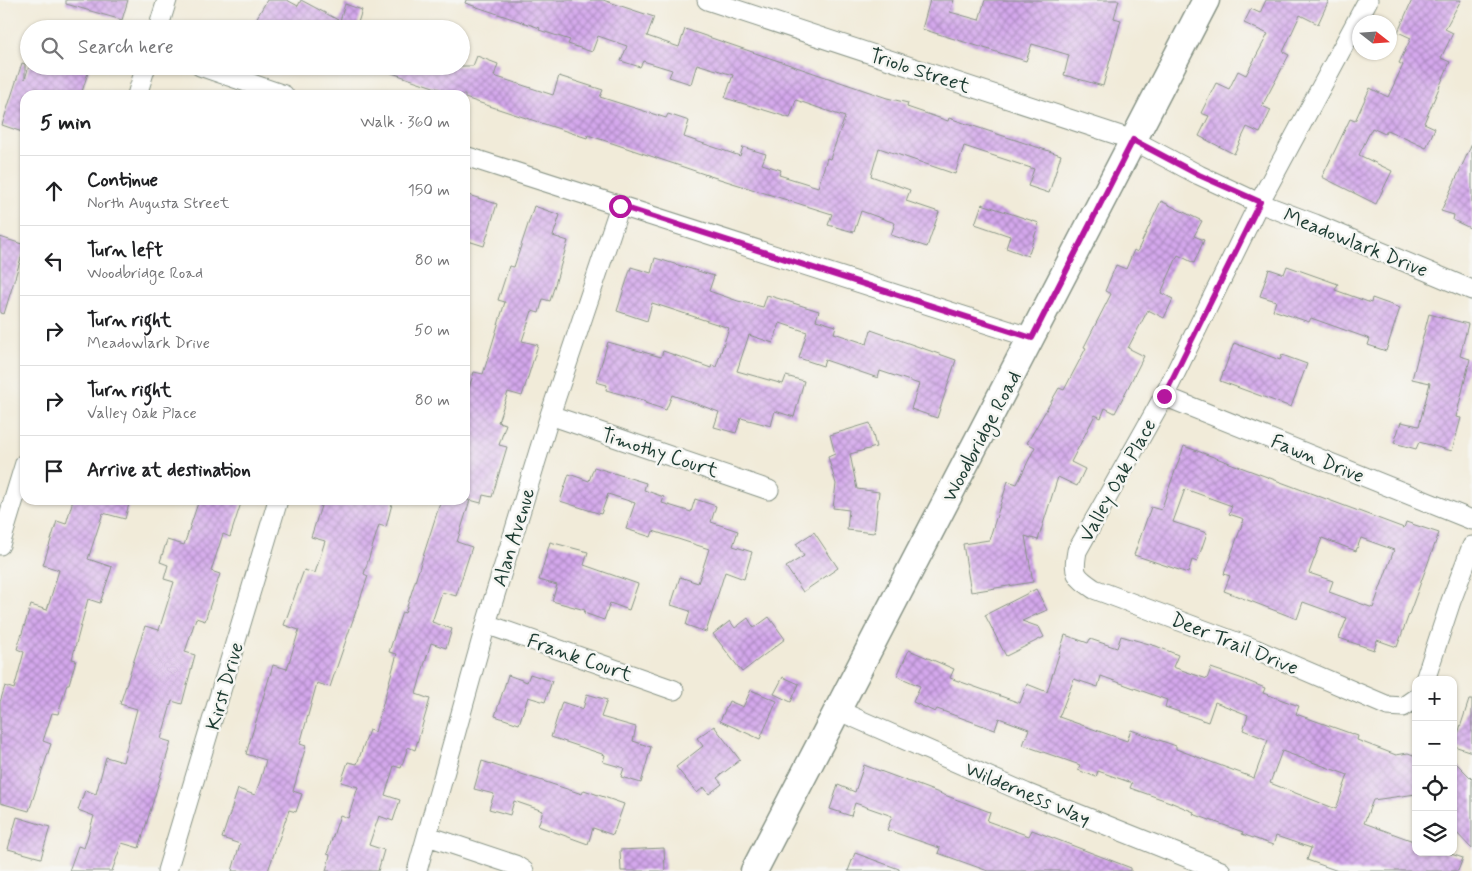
<!DOCTYPE html>
<meta charset="utf-8">
<style>
body{margin:0;font-family:Mynerve,sans-serif;background:#f6f6f6;color:#202124}
.controls{position:absolute;right:15px;bottom:15px;display:grid;overflow:hidden;border-radius:10px;box-shadow:0 1px 4px #0004}
.controls button{width:45px;height:45px;display:grid;place-items:center;padding:0;border:0;border-bottom:1px solid #e0e0e0;background:#fff;color:#202124;font:25px sans-serif}
.compass{position:absolute;left:1352px;top:15px;width:45px;height:45px;border-radius:50%;background:#fff;box-shadow:0 1px 4px #0004;rotate:107deg}
.stop{position:absolute;width:15px;height:15px;margin:-11px;border:4px solid #b5179e;border-radius:50%;background:#fff}
.stop.end{background:#b5179e;border-color:#fff;box-shadow:0 1px 5px #0008}
.list{margin:0;padding:0;list-style:none}
h2{display:flex;justify-content:space-between;align-items:center;height:65px;margin:0;padding:0 20px;font-size:21px}
h2 small{font-size:16px;font-weight:400;color:#757577}
.list li{display:grid;grid-template-columns:32px 1fr auto;gap:15px;align-items:center;box-sizing:border-box;height:70px;padding:0 20px;border-top:1px solid #e0e0e0}
.list b{display:block;font-size:19px;white-space:nowrap}
.list p{margin:0;font-size:16px;white-space:nowrap;color:#757577}
.list em{font-size:16px;font-style:normal;color:#757577}
.icon{flex:none;width:28px;height:28px;fill:none;stroke:currentColor;stroke-width:2;stroke-linecap:round;stroke-linejoin:round}
.map{position:relative;flex:none;width:1472px;height:871px;overflow:hidden}
.search{position:absolute;background:#fff;box-shadow:0 1px 4px #0004;left:20px;top:20px;width:450px;height:55px;display:flex;align-items:center;gap:12px;box-sizing:border-box;padding:0 18px;border-radius:28px;color:#757577;font-size:19px}
.panel{position:absolute;background:#fff;box-shadow:0 1px 4px #0004;left:20px;top:90px;width:450px;height:415px;border-radius:15px}
.map>svg:first-child{display:block}
</style>
<div class="map">
<svg width="1472" height="871" viewBox="0 0 1472 871">
<defs>
<pattern id="building-cross-hatch" width="8" height="8" patternUnits="userSpaceOnUse" patternTransform="scale(1.25)"><rect width="8" height="8" fill="#d4a7ec"/><path d="M0 0l8 8M0 8l8-8" fill="none" stroke="#ab89c0"/></pattern>
</defs>
<rect width="100%" height="100%" fill="#f6f6f2"/>
<filter id="ink" filterUnits="userSpaceOnUse"><feTurbulence type="fractalNoise" baseFrequency=".02" numOctaves="2"/><feDisplacementMap in="SourceGraphic" scale="10" xChannelSelector="R" yChannelSelector="G"/><feConvolveMatrix kernelMatrix="1 2 1 2 8 2 1 2 1" color-interpolation-filters="sRGB"/></filter>
<filter id="wash" filterUnits="userSpaceOnUse"><feTurbulence type="fractalNoise" baseFrequency=".0096" numOctaves="4" result="noise"/><feDisplacementMap in="SourceGraphic" scale="20" xChannelSelector="R" yChannelSelector="G"/><feGaussianBlur stdDeviation="1.12" result="paint"/><feColorMatrix in="noise" values="0 0 0 0 0 0 0 0 0 0 0 0 0 0 0 0 0 1.4 0 .05"/><feComposite in="paint" operator="in"/></filter>
<g filter="url(#wash)">
<rect width="100%" height="100%" fill="#f1ebd9"/>
<g id="blocks">
<path fill="url(#building-cross-hatch)" fill-rule="evenodd" d="M66,0H128L122,20L66,4Z
M267,0H287L298,6L301,0L340,21L345,4L362,10L356,29H268L255,21Z
M466,0H603L654,17L647,36L679,47L685,29L887,98L908,103L907,107L948,121L949,118L1061,155L1049,193L1028,186L1034,169L964,146L955,174L879,148L871,176L910,190L906,201L939,212L927,247L891,235L895,223L861,211L854,232L828,225L832,214L710,176L588,135L587,138L465,98V95H457L380,69L381,66H473L477,56L498,64L494,76L553,95L559,76L603,90L600,97L666,118L668,114L689,121L684,137L740,156L743,147L766,154L762,164L781,170L779,175L818,187L827,158L830,159L845,117L796,100L790,118L761,109L725,98L733,75L697,64L691,84L669,77L672,70L643,61L640,67L621,61L627,46L598,36L592,52L568,44L570,40L539,30L540,28L465,3Z
M930,0H954L950,12L979,20L985,0H1119L1114,18L1121,20L1103,86L1064,75L1069,55L1032,44L1026,61L922,29Z
M1266,0H1329L1318,24L1300,15L1283,52L1289,55L1262,106L1271,110L1260,133L1247,127L1234,154L1199,136L1209,116L1201,113L1216,83L1229,89L1238,71L1246,75L1268,34L1244,23L1251,9L1260,13Z
M1412,0H1461L1445,29L1453,33L1441,58L1450,62L1424,123L1435,128L1426,148L1387,130L1385,134L1372,128L1359,155L1392,171L1376,204L1322,177L1350,119L1355,121L1370,88L1388,97L1403,65L1399,63L1411,38L1398,32Z
M22,63L25,64V79L29,66H90L81,95H25V133L2,125Z
M1472,144V229L1453,220L1454,215L1441,211Z
M465,194L497,204L484,246L465,240Z
M1161,201L1202,221L1194,236L1204,240L1194,263L1178,255L1161,293L1173,299L1164,318L1148,310L1128,348L1144,356L1115,413L1105,408L1101,418L1095,415L1071,462L1085,469L1077,486L1058,477L1038,540L1025,536L1033,582L971,592L963,544L989,540L1008,481L1017,484L1035,447L1027,443L1059,388L1064,390L1086,348L1084,347L1111,294L1105,291L1116,265L1126,269L1134,250L1137,252Z
M982,204L1039,223L1028,256L1006,248L1010,236L975,224Z
M534,206L560,215L553,236L568,241L550,301L543,299L539,313L532,311L522,341L538,345L522,396L508,392L498,422L506,424L499,445L507,447L492,497L483,495L481,503L470,500L457,542L472,547L456,596L442,592L432,622L452,629L446,648L431,643L423,669L416,694L430,699L415,750L408,747L401,768L394,766L385,795L400,800L393,821L379,816L369,845L384,850L378,871H326L330,855L327,854L340,815L348,818L358,787L341,782L348,762L357,764L369,730L375,732L397,654L389,652L402,612L405,613L441,500H469L465,499V414L469,401L465,400L474,372L483,374L505,302L498,300L509,266L514,267Z
M0,237L25,245L4,314L0,313Z
M655,258L714,276L709,291L738,301L763,307L767,295L819,311L816,320L836,326L834,333L867,344L871,330L956,360L937,418L911,409L919,384L880,371L878,378L825,360L823,366L799,358L807,332L780,323L773,343L749,335L737,371L783,384L786,376L804,381L794,417L775,411L771,426L741,418L736,433L714,427L719,412L672,395L666,410L645,403L646,401L606,390L607,385L596,382L608,342L661,357L663,351L711,368L712,365L716,367L729,328L652,303L647,321L617,311L631,267L651,273Z
M1287,266L1338,284L1335,290L1371,303L1372,298L1400,308L1386,351L1368,345L1370,339L1311,318L1309,322L1273,310L1276,301L1260,296L1269,269L1284,274Z
M1429,314L1468,324L1460,356L1470,359L1456,417L1461,418L1452,451L1419,442L1416,449L1394,443L1401,422L1419,426L1430,383L1412,379Z
M1234,343L1280,360L1282,355L1307,364L1291,407L1220,381Z
M870,423L876,447L850,454L857,489L879,492L874,533L847,530L849,510L833,508L836,484L828,457L835,454L830,435Z
M1184,446L1404,528L1406,522L1439,533L1397,647L1377,640L1374,650L1339,638L1347,618L1303,602L1297,619L1224,591L1230,576L1224,574L1244,519L1229,514L1232,506L1185,489L1173,522L1207,533L1197,562L1192,560L1188,573L1134,555L1151,507L1161,510ZM1322,538L1356,551L1361,538L1394,550L1373,608L1329,592L1333,581L1309,573Z
M594,467L646,483L644,490L664,497L662,503L691,512L695,499L716,506L711,522L738,531L733,546L752,552L744,579L725,572L706,632L686,625L690,611L671,605L680,577L698,583L709,549L653,531L651,537L626,529L635,503L608,494L601,514L560,501L569,474L589,481Z
M73,500H130L125,519L103,513L88,559L112,567L100,603L88,599L72,659L76,660L69,684H67L58,714L52,713L43,741L51,744L29,811L0,803V702L5,686L14,689L24,652L17,649L31,605L47,610L59,570L43,565L57,521L66,524Z
M199,500H242L230,537L223,534L211,571L220,574L205,621L196,618L185,652L195,655L182,704L172,701L161,739L171,742L139,848L122,843L112,871H69L78,846L84,848L94,816L78,810L85,790L96,794L106,757L123,762L137,709L120,704L145,626L159,630L174,582L164,579L168,565L160,562L167,540L184,545Z
M323,500H393L386,527L379,525L364,574L368,576L330,687L317,683L300,744L306,746L293,791L302,794L296,812L289,810L268,871H232L240,844L222,838L238,789L255,795L260,781L266,760L246,754L273,665L287,669L299,630L284,625L304,570L315,573L325,541L311,537Z
M814,532L838,568L803,592L786,567L804,556L796,544Z
M550,542L588,552L584,565L638,584L629,610L610,603L604,620L584,613L585,610L552,601L557,585L539,580Z
M1036,589L1047,610L1022,621L1039,627L1044,637L1006,656L985,615Z
M769,617L785,639L742,672L713,634L730,621L735,628L748,618L754,628Z
M1065,635L1088,643L1090,639L1117,648L1121,636L1156,646L1178,655L1173,667L1207,679L1211,668L1240,678L1265,688L1263,693L1299,706L1296,714L1358,736L1357,740L1396,755L1408,753L1416,756V794L1373,800L1364,823L1416,842V852H1445L1463,858L1458,871H1338L1307,860L1311,848L1276,836L1273,845L1242,834L1243,832L1193,814L1194,812L1170,802L1130,788L1132,783L1098,771L1096,777L1078,770L1080,765L1023,745L1029,729L999,718L995,730L937,709L935,712L913,702L920,686L897,676L909,650L954,669L950,678L1020,703L1027,684L1047,692ZM1101,676L1167,700L1165,707L1208,722L1215,702L1248,715L1243,730L1268,740L1254,778L1176,749V746L1131,730L1127,741L1059,717L1074,679L1098,687ZM1282,751L1348,775L1336,809L1270,783Z
M530,674L552,681L545,702L528,697L519,724L495,716L508,675L527,682Z
M783,677L799,684L791,702L774,694Z
M751,690L777,701L760,739L720,721L729,701L743,707Z
M587,694L607,700L601,717L636,727L633,741L651,747L641,783L621,777L624,768L603,762L605,755L551,737L562,702L583,709Z
M1469,700H1472V752L1454,746Z
M714,726L740,760L717,778L722,784L709,794L704,787L697,793L676,767L703,746L697,738Z
M1453,760L1472,779V849L1453,829Z
M482,761L582,794L584,790L624,804L613,835L593,828L588,844L538,826L543,811L514,801L510,815L489,809L494,794L474,789Z
M864,765L990,812L987,821L1029,836L1032,830L1131,868V871H988L938,853L940,848L887,830L892,816L855,803L851,816L830,809L838,785L855,792Z
M17,817L50,827L41,858L8,849Z
M664,848L665,871H621L620,850Z
M855,853L899,869V871H848Z"/>
</g>
</g>
<g filter="url(#ink)">
<use href="#blocks" fill-opacity="0" stroke="#889486" stroke-width="1"/>
<g fill="none" stroke-linecap="round" stroke-linejoin="round">
<defs>
<path id="street" d="M707,0L1133,140L1199,175L1259,203L1315,224L1472,290
M1368,0L1259,203L1164,396L1077,551C1073,574 1075,576 1094,589L1255,649L1388,706L1403,707L1416,698
M158,29L167,0
M200,66L284,95
M137,95L146,66
M465,156L1032,338
M1164,396L1472,520
M550,415L769,490
M0,545L25,463
M486,624L674,690
M1425,680L1451,601L1472,546
M837,710L1026,793L1221,871
M428,836L515,865L524,871
M167,871L278,500
M417,871L486,624L550,415L620,206"/>
<path id="secondary" d="M754,871L1206,0"/>
</defs>
<use href="#street" stroke="#889486" stroke-width="21"/>
<use href="#secondary" stroke="#889486" stroke-width="29"/>
<use href="#street" stroke="#fff" stroke-width="19"/>
<use href="#secondary" stroke="#fff" stroke-width="26"/>
</g>
</g>
<g fill="none" stroke-linecap="round" stroke-linejoin="round" filter="url(#ink)">
<path stroke="#b5179e" stroke-width="6" d="M620,206L1032,338L1133,140L1199,175L1260,202L1164,396"/>
</g>
<g text-anchor="middle" stroke-width="5" stroke-linejoin="round" paint-order="stroke">
<g font-size="20" fill="#1f3d34" stroke="#f6f6f2">
<text transform="translate(920 70) rotate(18)" y="7">Triolo Street</text>
<text transform="translate(1356 242) rotate(22)" y="7">Meadowlark Drive</text>
<text transform="translate(981 436) rotate(-62)" y="7">Woodbridge Road</text>
<text transform="translate(660 452) rotate(18)" y="7">Timothy Court</text>
<text transform="translate(1318 458) rotate(22)" y="7">Fawn Drive</text>
<text transform="translate(1117 480) rotate(-61)" y="7">Valley Oak Place</text>
<text transform="translate(513 537) rotate(-73)" y="7">Alan Avenue</text>
<text transform="translate(1235 643) rotate(22)" y="7">Deer Trail Drive</text>
<text transform="translate(580 657) rotate(19)" y="7">Frank Court</text>
<text transform="translate(224 686) rotate(-74)" y="7">Kirst Drive</text>
<text transform="translate(1028 793) rotate(23)" y="7">Wilderness Way</text>
</g>
</g>
</svg>
<div class="controls">
<button>+</button>
<button>−</button>
<button><svg class="icon" aria-label="locate" viewBox="0 0 24 24"><circle cx="12" cy="12" r="6"/><path d="M12 2v4M12 18v4M2 12h4M18 12h4"/></svg></button>
<button><svg class="icon" aria-label="layers" viewBox="0 0 24 24"><path d="M12 4l9 5-9 5-9-5zM3 14l9 5 9-5"/></svg></button>
</div>
<svg class="compass" viewBox="-18 -18 36 36"><path d="M0-13l5 13h-10z" fill="#e53935"/><path d="M0 13l5-13h-10z" fill="#757577"/></svg>
<div class="stop" style="left:620px;top:206px"></div>
<div class="stop end" style="left:1164px;top:396px"></div>
<div class="search"><svg class="icon" aria-label="search" viewBox="0 0 24 24"><circle cx="10" cy="10" r="6"/><path d="M15 15l6 6"/></svg>Search here</div>
<section class="panel">
<h2>5 min<small>Walk · 360 m</small></h2>
<ul class="list">
<li><svg class="icon" aria-label="ahead" viewBox="0 0 24 24"><path d="M12 20V5M6 11l6-6 6 6"/></svg><div><b>Continue</b><p>North Augusta Street</p></div><em>150 m</em></li>
<li><svg class="icon" aria-label="left" viewBox="0 0 24 24"><path d="M17 20v-9H6M10 6l-5 5 5 5"/></svg><div><b>Turn left</b><p>Woodbridge Road</p></div><em>80 m</em></li>
<li><svg class="icon" aria-label="right" viewBox="0 0 24 24"><path d="M7 20v-9h11M14 6l5 5-5 5"/></svg><div><b>Turn right</b><p>Meadowlark Drive</p></div><em>50 m</em></li>
<li><svg class="icon" aria-label="right" viewBox="0 0 24 24"><path d="M7 20v-9h11M14 6l5 5-5 5"/></svg><div><b>Turn right</b><p>Valley Oak Place</p></div><em>80 m</em></li>
<li><svg class="icon" aria-label="arrive" viewBox="0 0 24 24"><path d="M6 21V4h12l-3 4 3 4H6"/></svg><div><b>Arrive at destination</b></div></li>
</ul>
</section>
</div>
